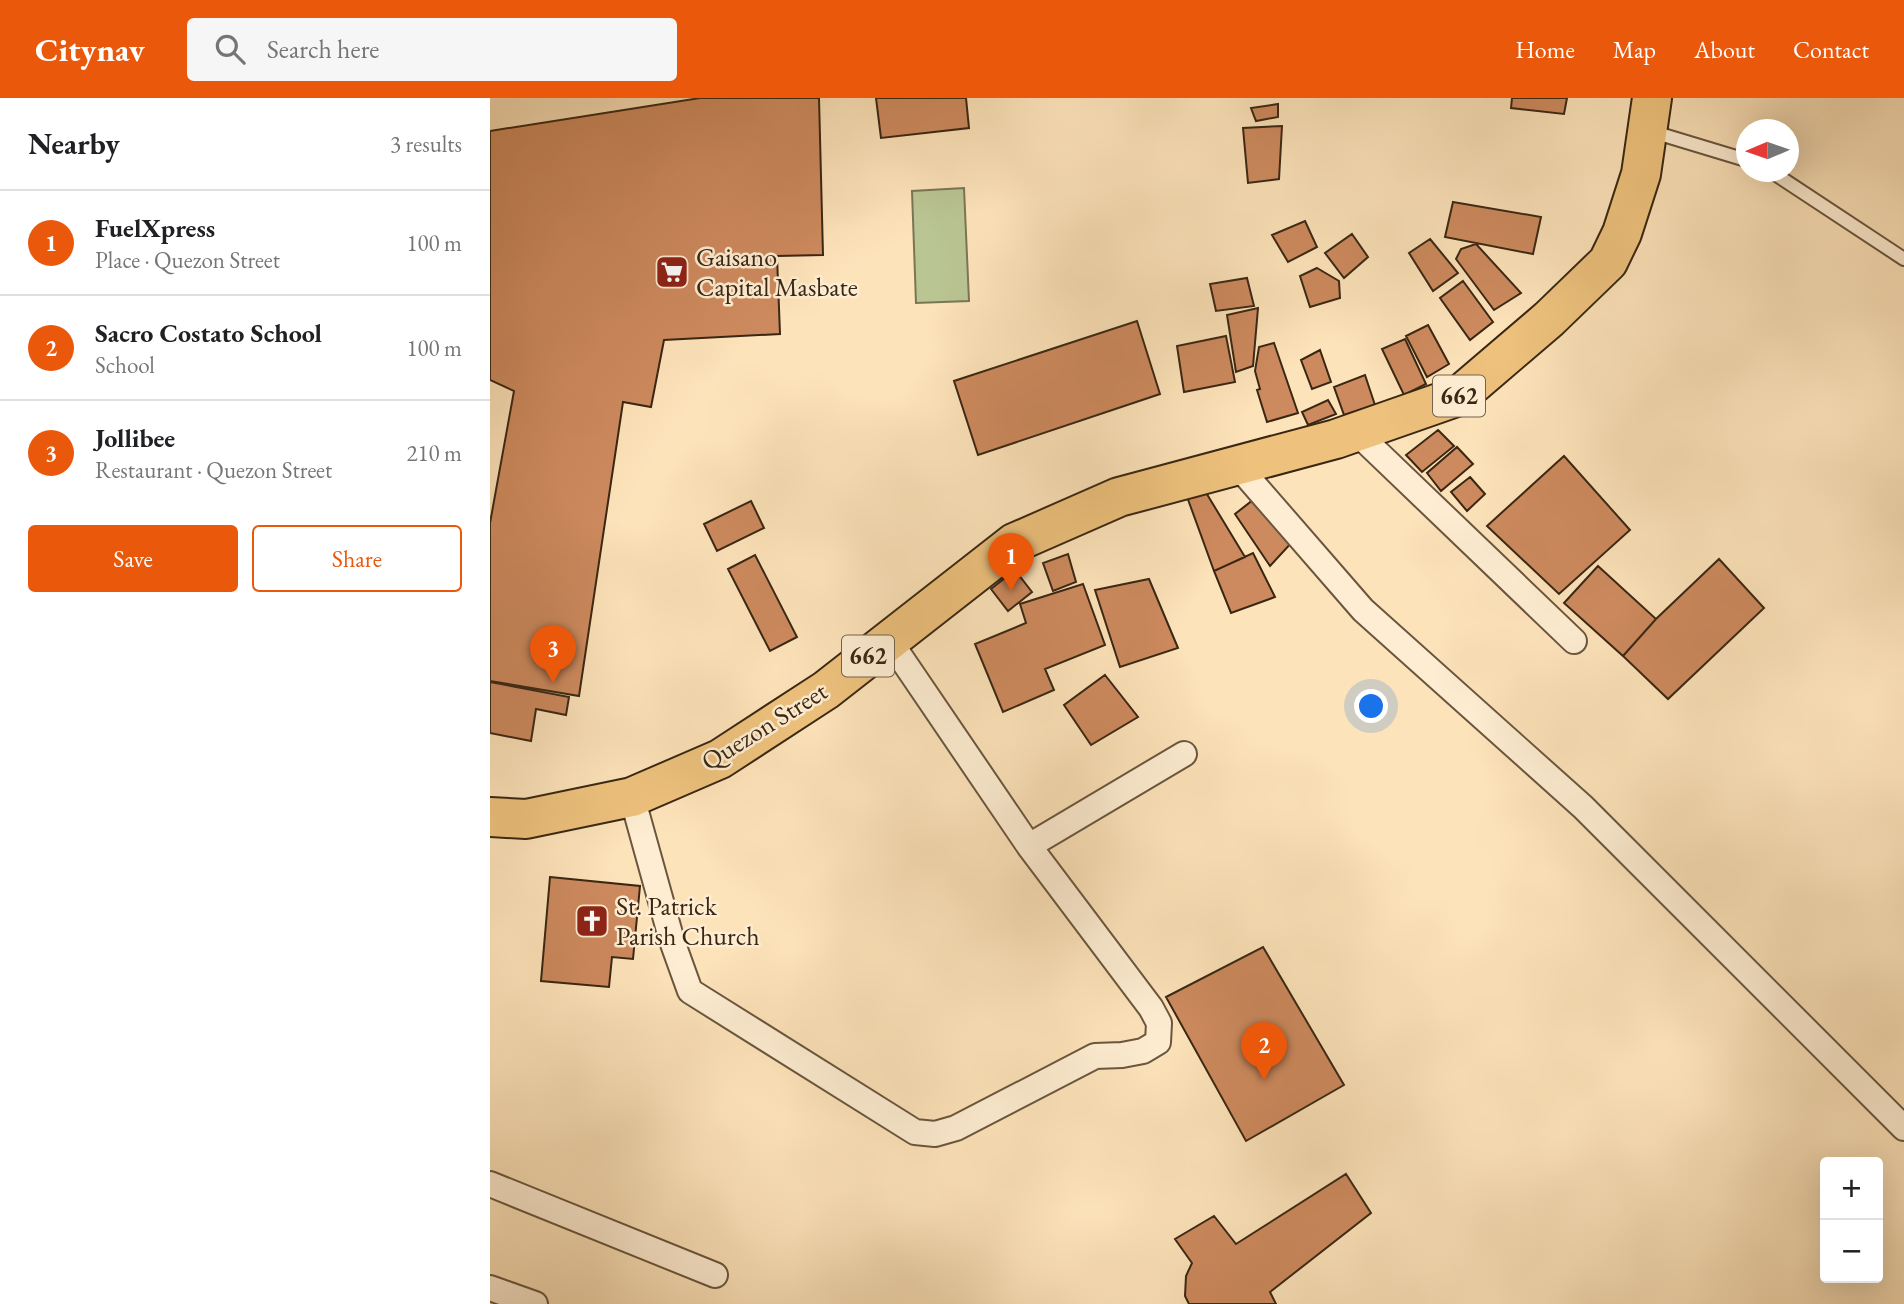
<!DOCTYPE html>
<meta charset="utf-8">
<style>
body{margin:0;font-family:"EB Garamond",serif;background:#f6f6f6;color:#202124}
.controls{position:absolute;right:21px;bottom:21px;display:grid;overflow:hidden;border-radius:7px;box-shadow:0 7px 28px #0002}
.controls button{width:63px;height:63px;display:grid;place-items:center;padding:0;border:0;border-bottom:2px solid #e0e0e0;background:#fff;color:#202124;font:35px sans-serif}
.compass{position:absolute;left:1246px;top:21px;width:63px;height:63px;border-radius:50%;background:#fff;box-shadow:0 7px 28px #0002;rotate:268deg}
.you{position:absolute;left:882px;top:609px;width:24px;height:24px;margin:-18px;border:5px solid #fff;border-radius:50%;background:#1a73e8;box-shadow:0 0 0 10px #1a73e833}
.badge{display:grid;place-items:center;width:46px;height:46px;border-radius:50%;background:#ea580c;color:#fff;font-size:23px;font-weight:700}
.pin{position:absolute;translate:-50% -58px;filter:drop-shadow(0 2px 4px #0008)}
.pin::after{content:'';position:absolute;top:37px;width:24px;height:21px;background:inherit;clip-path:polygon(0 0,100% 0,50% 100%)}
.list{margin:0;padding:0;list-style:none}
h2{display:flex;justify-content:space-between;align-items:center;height:91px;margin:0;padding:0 28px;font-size:30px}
h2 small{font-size:23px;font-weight:400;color:#757577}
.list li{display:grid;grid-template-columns:46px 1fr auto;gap:21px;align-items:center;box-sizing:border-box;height:105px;padding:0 28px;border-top:2px solid #e0e0e0}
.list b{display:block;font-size:26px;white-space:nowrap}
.list p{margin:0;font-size:23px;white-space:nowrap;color:#757577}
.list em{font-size:23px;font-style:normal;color:#757577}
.actions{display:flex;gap:14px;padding:21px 28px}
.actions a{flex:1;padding:16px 0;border:2px solid #ea580c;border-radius:7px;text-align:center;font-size:24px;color:#ea580c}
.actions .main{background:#ea580c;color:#fff}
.icon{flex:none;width:38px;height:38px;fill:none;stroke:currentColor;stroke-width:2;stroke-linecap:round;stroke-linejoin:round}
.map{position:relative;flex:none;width:1414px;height:1206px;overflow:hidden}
header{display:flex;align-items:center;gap:42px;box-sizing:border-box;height:98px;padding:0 35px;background:#ea580c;color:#fff}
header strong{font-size:33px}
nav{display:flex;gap:38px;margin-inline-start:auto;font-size:24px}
.search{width:490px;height:63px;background:#f6f6f6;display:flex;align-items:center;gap:18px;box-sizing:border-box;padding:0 24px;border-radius:7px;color:#757577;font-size:26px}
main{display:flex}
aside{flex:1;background:#fff}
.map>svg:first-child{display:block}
</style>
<header>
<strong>Citynav</strong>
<div class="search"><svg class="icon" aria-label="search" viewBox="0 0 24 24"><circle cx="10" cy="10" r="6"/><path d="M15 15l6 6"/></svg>Search here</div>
<nav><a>Home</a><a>Map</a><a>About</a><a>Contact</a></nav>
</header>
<main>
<aside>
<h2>Nearby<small>3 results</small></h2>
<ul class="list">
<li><span class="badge">1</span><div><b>FuelXpress</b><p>Place · Quezon Street</p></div><em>100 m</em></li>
<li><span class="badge">2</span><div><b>Sacro Costato School</b><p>School</p></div><em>100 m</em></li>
<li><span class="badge">3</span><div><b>Jollibee</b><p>Restaurant · Quezon Street</p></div><em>210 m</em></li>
</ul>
<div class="actions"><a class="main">Save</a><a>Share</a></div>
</aside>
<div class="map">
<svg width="1414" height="1206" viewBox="0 0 1414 1206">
<rect width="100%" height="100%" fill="#fde3ba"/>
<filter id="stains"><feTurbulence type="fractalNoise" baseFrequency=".00286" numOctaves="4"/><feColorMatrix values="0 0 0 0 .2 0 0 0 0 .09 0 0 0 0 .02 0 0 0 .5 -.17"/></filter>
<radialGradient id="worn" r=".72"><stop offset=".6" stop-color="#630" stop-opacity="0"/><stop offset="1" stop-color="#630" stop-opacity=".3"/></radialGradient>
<path fill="#bac594" stroke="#7a7654" stroke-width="2" d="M474,90L479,203L426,205L422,93Z"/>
<path fill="#cd8a5e" stroke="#392714" stroke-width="2" d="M210,0H329L333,157L287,158L290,236L174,242L161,309L133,304L89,598L0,583V425L24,293L0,282V33Z
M386,0H476L479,30L391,40Z
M1022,0H1077L1074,16L1021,10Z
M788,6V19L766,23L761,10Z
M792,28L789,81L758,85L753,30Z
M963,104L1051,119L1043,156L955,139Z
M815,123L827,149L798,164L782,137Z
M862,136L878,159L854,180L835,155Z
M940,141L968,175L943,193L919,155Z
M986,146L1031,195L1004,212L966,161L971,151Z
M827,170L849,183L850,200L820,209L810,178Z
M757,180L764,208L726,213L720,186Z
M973,183L1003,224L980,242L950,200Z
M768,210L763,268L746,274L737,217Z
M647,223L670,296L488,357L464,283Z
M938,227L959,266L937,279L916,238Z
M736,238L745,284L694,294L687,248Z
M915,241L936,286L914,297L892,251Z
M784,245L808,315L777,324L767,292L770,291L765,273L769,249Z
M830,252L841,284L822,291L811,262Z
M875,277L885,307L854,317L844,289Z
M838,302L846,316L818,327L812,314Z
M948,332L964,348L932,374L916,357Z
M967,349L983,366L951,393L937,375Z
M1074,358L1140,432L1069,496L997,428Z
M980,379L995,396L977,413L961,394Z
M712,388L755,459L724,473L696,396Z
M768,398L804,442L780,468L745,416Z
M261,403L274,430L227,453L214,426Z
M763,455L785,499L741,515L724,473Z
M578,456L586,484L563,493L553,465Z
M265,457L307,539L280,553L238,471Z
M1229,461L1274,510L1178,601L1133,558L1166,521Z
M1108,468L1166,521L1133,558L1074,505Z
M525,472L542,494L518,513L501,491Z
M659,481L688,550L630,569L605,492Z
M593,486L615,547L555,571L564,592L513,614L485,546L536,525L530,506Z
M615,577L648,619L601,647L574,607Z
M0,584L79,599L76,617L46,611L41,643L0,635Z
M60,779L150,788L143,861L122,859L119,889L51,883Z
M773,849L854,987L756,1043L676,899Z
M856,1076L881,1115L780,1194L786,1206H699L695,1198L696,1178L702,1165L685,1141L724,1118L746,1146Z"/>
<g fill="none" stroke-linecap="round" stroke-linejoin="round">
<defs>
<path id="service" d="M1160,33L1256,62
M1282,74L1414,161"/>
<path id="minor" d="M866,334L1084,543
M747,367L873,512L1093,709L1414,1030
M142,699L182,843L200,893L425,1034L445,1036L466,1030L605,958L632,957L653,953L668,944L669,925L661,910L539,748L399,542
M539,748L694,656
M0,1086L225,1177
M0,1190L45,1206"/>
<path id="primary" d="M0,719L36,721L142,699L230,661L336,592L524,445L629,399L846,341L969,298L1059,221L1118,164L1132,135L1151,76L1162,0"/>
</defs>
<use href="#service" stroke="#6a563e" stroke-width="16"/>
<use href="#minor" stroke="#6a563e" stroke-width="28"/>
<use href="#primary" stroke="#392714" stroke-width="42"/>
<use href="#service" stroke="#feedd2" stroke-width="12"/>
<use href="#minor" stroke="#feedd2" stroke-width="24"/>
<use href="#primary" stroke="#eec27d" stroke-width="38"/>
</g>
<defs>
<symbol id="supermarket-square" viewBox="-11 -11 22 22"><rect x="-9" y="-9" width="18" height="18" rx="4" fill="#8f2418" stroke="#feedd2"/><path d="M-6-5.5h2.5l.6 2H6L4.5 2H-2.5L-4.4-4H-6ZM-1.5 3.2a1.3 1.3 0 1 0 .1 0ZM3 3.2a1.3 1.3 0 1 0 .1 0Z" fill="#fff"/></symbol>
<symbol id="church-square" viewBox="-11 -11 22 22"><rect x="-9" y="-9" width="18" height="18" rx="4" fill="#8f2418" stroke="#feedd2"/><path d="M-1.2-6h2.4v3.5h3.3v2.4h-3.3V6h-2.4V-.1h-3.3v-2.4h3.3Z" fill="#fff"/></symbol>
</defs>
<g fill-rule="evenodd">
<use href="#supermarket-square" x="163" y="155" width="38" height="38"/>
<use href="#church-square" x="83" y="804" width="38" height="38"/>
</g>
<g text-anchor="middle" stroke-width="5" stroke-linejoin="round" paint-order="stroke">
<g fill="#feedd2" stroke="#74624d" stroke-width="2">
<rect x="943" y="277.5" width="52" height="41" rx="5"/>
<rect x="352" y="537.5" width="52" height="41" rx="5"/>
</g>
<g font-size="24" font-weight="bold" fill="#392714">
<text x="969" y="306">662</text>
<text x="378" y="566">662</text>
</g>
<g font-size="26" fill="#392714" stroke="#feedd2" text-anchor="start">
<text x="206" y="168">Gaisano<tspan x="206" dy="30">Capital Masbate</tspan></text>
<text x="126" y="817">St. Patrick<tspan x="126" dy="30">Parish Church</tspan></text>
</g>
<g font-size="26" fill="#392714" stroke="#feedd2">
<text transform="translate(274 628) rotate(-32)" y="9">Quezon Street</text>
</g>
</g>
<rect width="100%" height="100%" filter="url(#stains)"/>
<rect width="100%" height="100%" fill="url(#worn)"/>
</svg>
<div class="controls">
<button>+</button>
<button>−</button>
</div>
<svg class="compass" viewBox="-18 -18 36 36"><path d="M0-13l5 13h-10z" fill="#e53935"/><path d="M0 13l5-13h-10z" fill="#757577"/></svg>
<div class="you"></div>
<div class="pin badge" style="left:521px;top:493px">1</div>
<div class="pin badge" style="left:774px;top:982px">2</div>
<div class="pin badge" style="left:63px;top:585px">3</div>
</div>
</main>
